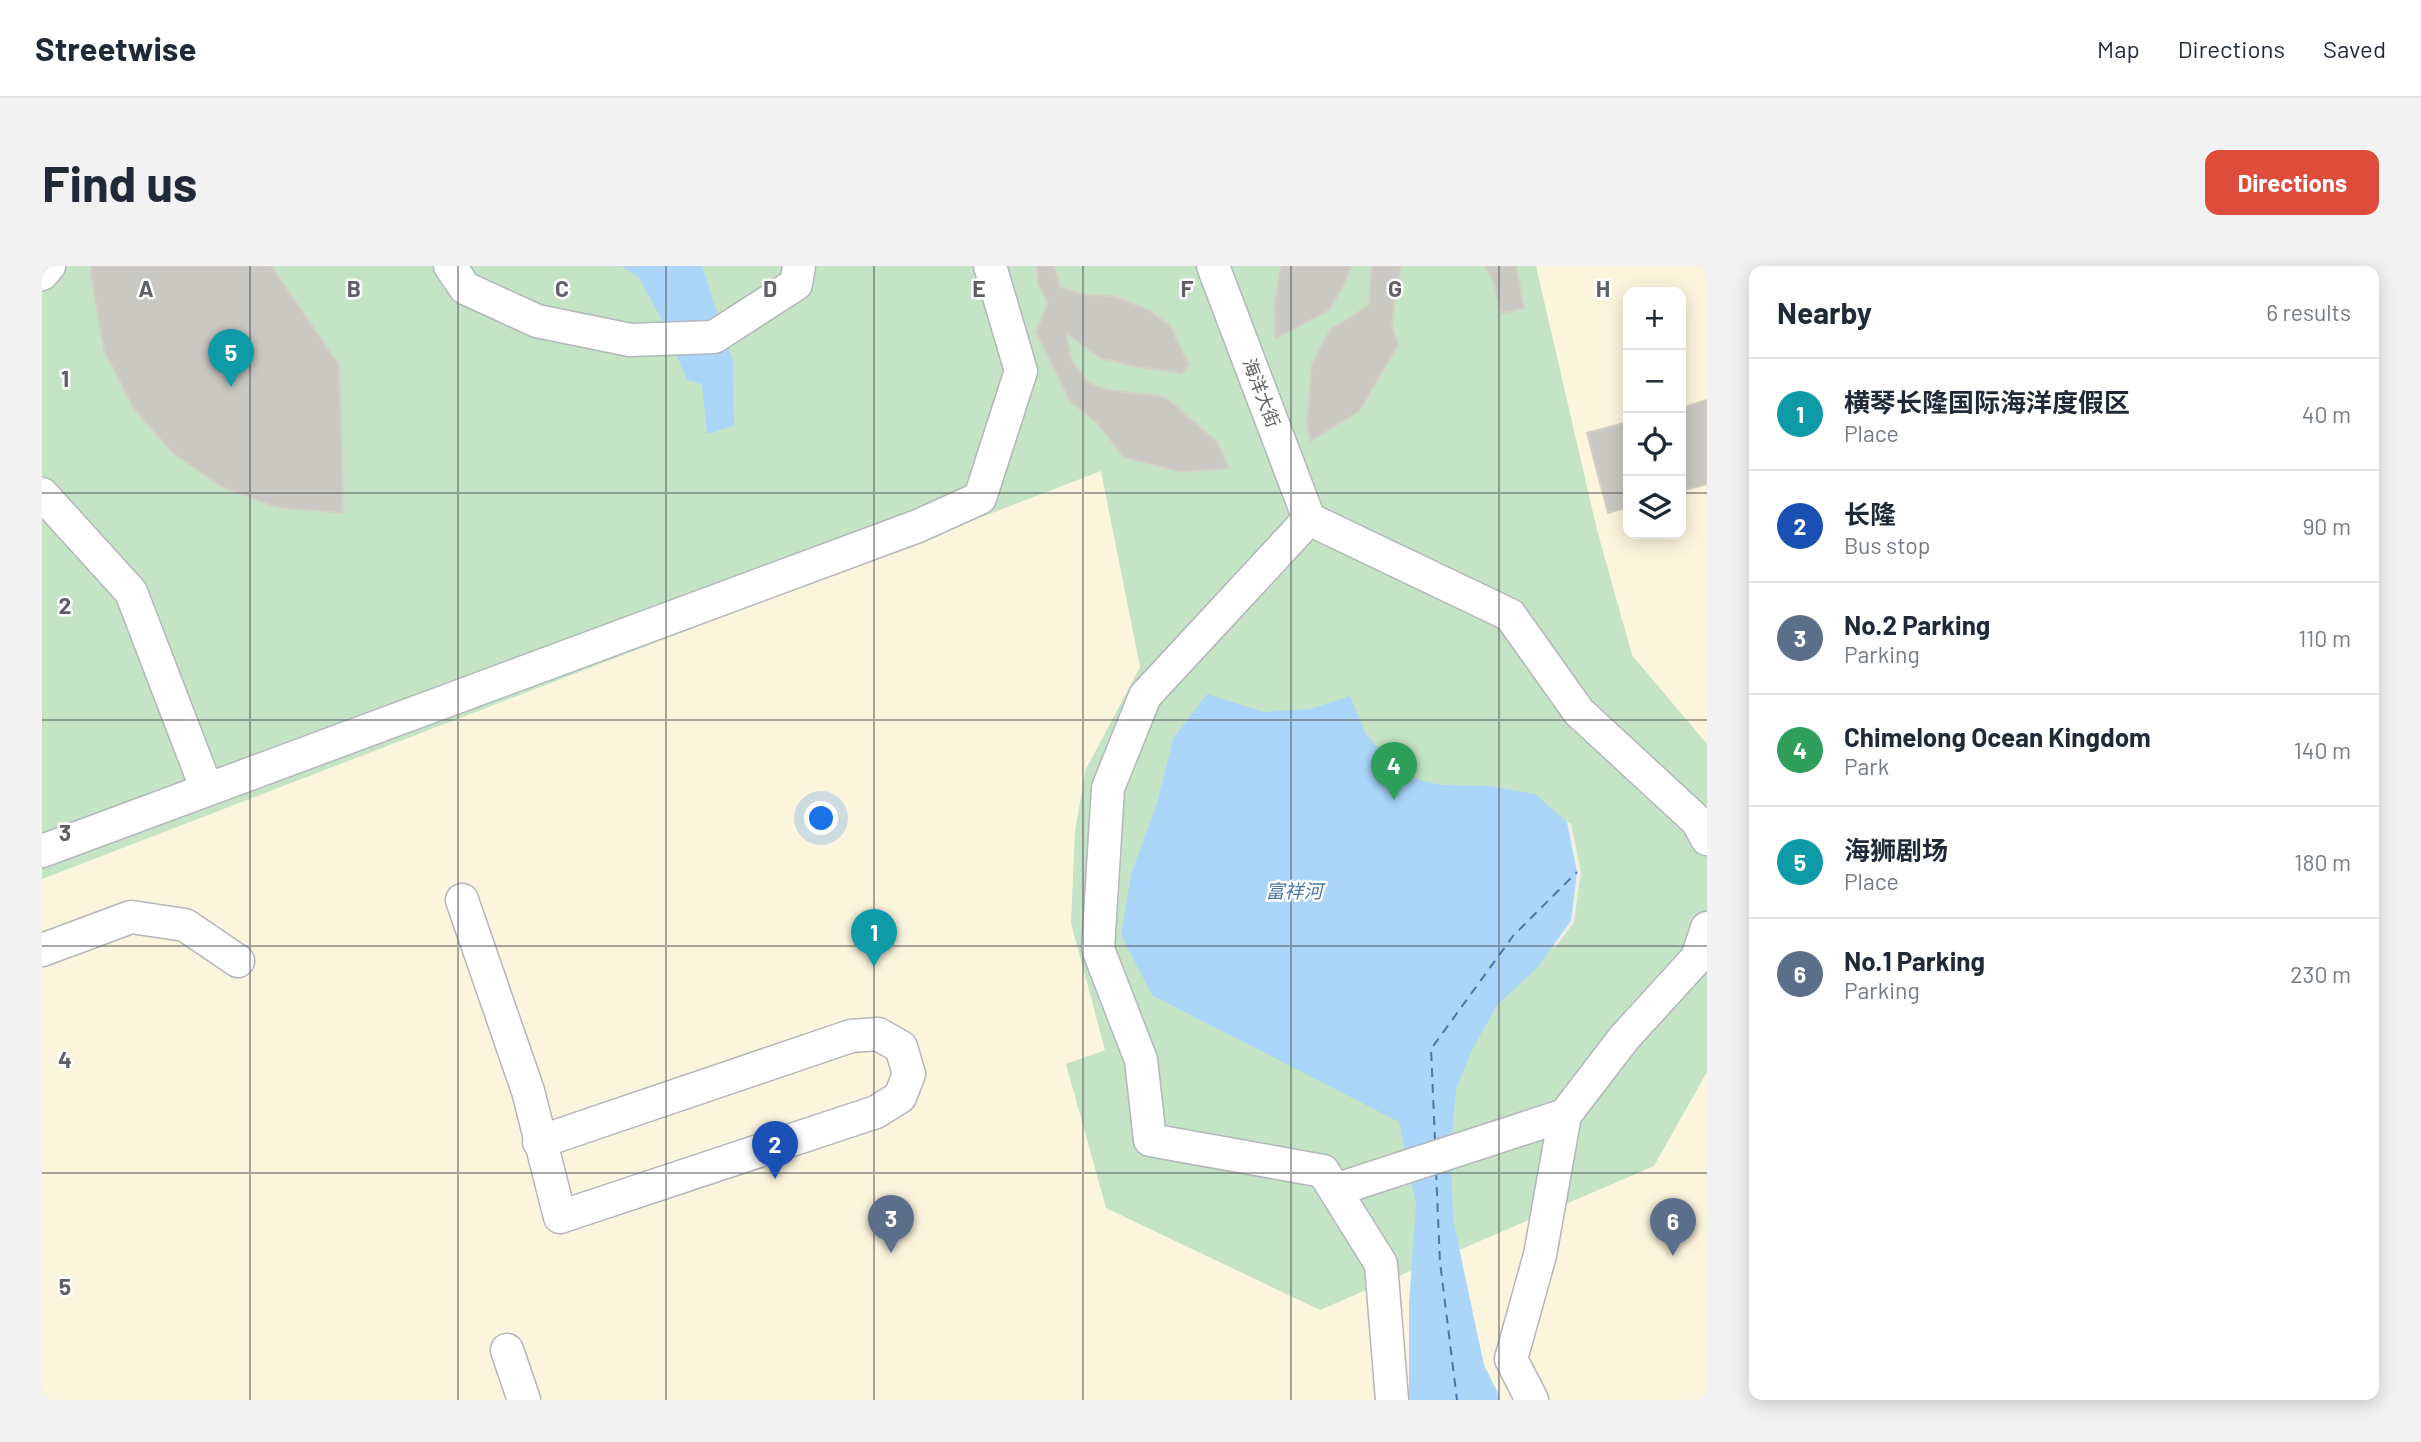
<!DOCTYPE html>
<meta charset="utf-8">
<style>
body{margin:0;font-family:Barlow,"Noto Sans SC",sans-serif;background:#f2f2f3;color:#1f2937}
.controls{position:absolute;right:21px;top:21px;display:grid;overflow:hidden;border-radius:14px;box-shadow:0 4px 18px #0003}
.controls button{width:63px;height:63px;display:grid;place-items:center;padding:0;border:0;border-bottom:2px solid #e0e1e3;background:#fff;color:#1f2937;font:35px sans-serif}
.you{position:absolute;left:780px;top:553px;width:24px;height:24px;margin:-18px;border:5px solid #fff;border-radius:50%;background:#1a73e8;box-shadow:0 0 0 10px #1a73e833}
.badge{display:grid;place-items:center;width:46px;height:46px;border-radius:50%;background:#de4c3c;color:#fff;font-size:23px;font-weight:700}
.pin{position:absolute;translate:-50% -58px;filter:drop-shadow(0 2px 4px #0008)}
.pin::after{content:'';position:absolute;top:37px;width:24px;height:21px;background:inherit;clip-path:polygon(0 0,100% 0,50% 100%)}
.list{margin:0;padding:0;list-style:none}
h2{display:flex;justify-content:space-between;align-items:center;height:91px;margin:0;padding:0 28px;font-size:30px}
h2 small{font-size:23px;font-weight:400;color:#747a83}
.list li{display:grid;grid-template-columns:46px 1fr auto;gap:21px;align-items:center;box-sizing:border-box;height:112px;padding:0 28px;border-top:2px solid #e0e1e3}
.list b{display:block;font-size:26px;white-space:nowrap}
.list p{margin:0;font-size:23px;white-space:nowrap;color:#747a83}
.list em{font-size:23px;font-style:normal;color:#747a83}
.icon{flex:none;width:38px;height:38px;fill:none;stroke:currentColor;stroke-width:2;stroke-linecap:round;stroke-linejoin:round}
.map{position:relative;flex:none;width:1665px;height:1134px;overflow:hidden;border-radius:14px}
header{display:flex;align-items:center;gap:42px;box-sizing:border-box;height:98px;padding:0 35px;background:#fff;border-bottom:2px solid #e0e1e3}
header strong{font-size:33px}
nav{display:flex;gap:38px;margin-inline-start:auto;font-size:24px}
.intro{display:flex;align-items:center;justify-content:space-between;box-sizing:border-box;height:168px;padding:0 42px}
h1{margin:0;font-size:49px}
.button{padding:18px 32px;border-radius:14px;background:#de4c3c;color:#fff;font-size:24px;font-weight:700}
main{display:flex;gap:42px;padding:0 42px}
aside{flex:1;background:#fff;border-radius:14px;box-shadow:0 4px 18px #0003}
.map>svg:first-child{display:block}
</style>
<header>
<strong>Streetwise</strong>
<nav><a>Map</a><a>Directions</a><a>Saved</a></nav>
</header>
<div class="intro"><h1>Find us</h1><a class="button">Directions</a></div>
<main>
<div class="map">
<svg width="1665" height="1134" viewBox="0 0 1665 1134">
<rect width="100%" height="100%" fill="#efede6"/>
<path fill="#fcf5de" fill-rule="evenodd" d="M0,0H1665V1134H0ZM1586,26H1639V268H1586Z"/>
<path fill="#c4e4c5" d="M0,0H1494L1555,264L1590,389L1665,478V806L1612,900L1278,1044L1064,942L1024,798L1063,784L1029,657L1033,565L1044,503L1098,401L1059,205L0,613Z"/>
<path fill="#abd6fa" d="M579,0H660L691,96L692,160L665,168L660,118L645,114L619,52L597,12Z
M1165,428L1222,446L1269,443L1308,430L1323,467L1359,509L1399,519L1448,520L1493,528L1525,556L1535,606L1529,655L1494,703L1455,739L1430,784L1414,823L1409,882L1411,953L1442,1099L1457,1129V1134H1367V1037L1374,938L1357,856L1110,729L1079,669L1089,609L1115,537L1131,473Z"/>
<path fill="#efede6" d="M1525,556L1529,557L1539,606L1532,656L1513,682L1510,681L1529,655L1535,606Z"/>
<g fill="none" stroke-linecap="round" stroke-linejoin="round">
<path stroke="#4877ab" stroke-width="2" stroke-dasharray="9 7" stroke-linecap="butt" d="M1393,875L1389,783L1471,670L1535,606
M1394,905L1398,996L1415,1134"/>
</g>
<path fill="#cac8c2" stroke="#d3cfc4" stroke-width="2" d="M50,0H229L297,99L301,247L234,241L179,220L131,187L92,143L62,84L49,8Z
M995,0H1012L1018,21L1041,29L1071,30L1106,44L1128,60L1147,99L1140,107L1097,101L1059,92L1024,67L1030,96L1046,116L1064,124L1123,131L1174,175L1187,202L1140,206L1082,191L1056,158L1028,135L994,66L1006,37L996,18Z
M1239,0H1309L1301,20L1287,44L1234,72L1233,36Z
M1330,0H1359L1352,34L1350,61L1356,79L1317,145L1268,175L1265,157L1270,98L1288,64L1327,39Z
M1443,0H1474L1482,42L1460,47L1450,13Z
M1665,134V218L1639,225V142Z
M1586,156V241L1566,247L1545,167Z"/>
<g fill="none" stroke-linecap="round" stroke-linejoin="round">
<defs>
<path id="minor" d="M408,0L423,22L495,55L588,74L672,71L754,18L757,0
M1171,0L1267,253
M0,8L7,0
M0,228L89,326L165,524
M1267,253L1103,430L1066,522L1056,683L1099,794L1108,874L1281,905L1339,998L1350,1134
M1267,253L1468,349L1537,446L1655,555L1665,573
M0,585L876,260L938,232L979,105L948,0
M420,634L486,825L518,951L834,846L858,831L867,808L859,781L836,768L809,770L497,876
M0,684L89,651L143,659L196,695
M1293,924L1523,849
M465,1084L482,1134
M1490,1134L1469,1093L1498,989L1523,849L1582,772L1655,692L1665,662"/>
</defs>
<use href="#minor" stroke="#b3b6ba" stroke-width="35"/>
<use href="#minor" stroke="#fff" stroke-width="32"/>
</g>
<path fill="none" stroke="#5d6165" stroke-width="2" stroke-opacity="0.55" d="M208,0V1134M416,0V1134M624,0V1134M832,0V1134M1041,0V1134M1249,0V1134M1457,0V1134M0,227H1586M1639,227H1665M0,454H1665M0,680H1665M0,907H1665"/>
<g text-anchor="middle" stroke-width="5" stroke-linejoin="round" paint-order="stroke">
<g font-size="18" fill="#5d6165" stroke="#fff">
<text transform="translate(1219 127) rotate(69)" y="6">海洋大街</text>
</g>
<g font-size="19" font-style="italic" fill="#4877ab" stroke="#fff">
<text x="1252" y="632">富祥河</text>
</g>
</g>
<g font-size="23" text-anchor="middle" font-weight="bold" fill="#5d6165" stroke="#fff" stroke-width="5" stroke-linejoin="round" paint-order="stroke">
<text x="104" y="31">A</text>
<text x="312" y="31">B</text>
<text x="520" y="31">C</text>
<text x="728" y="31">D</text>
<text x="937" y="31">E</text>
<text x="1145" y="31">F</text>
<text x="1353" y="31">G</text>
<text x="1561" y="31">H</text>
<text x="23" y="121">1</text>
<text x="23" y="348">2</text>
<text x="23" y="575">3</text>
<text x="23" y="802">4</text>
<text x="23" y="1029">5</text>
</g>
</svg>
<div class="controls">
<button>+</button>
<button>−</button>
<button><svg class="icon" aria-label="locate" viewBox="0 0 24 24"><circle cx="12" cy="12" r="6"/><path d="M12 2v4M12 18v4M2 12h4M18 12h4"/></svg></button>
<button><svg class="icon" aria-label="layers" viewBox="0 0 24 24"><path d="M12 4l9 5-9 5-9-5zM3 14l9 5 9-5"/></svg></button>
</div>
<div class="you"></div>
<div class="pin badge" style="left:832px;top:701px;background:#0f9aa8">1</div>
<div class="pin badge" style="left:733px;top:913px;background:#1a4fb4">2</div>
<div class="pin badge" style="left:849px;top:987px;background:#5c6f8a">3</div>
<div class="pin badge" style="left:1352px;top:534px;background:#2e9e5b">4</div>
<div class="pin badge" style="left:189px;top:121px;background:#0f9aa8">5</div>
<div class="pin badge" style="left:1631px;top:990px;background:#5c6f8a">6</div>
</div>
<aside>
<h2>Nearby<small>6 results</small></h2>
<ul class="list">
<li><span class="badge" style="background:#0f9aa8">1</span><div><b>横琴长隆国际海洋度假区</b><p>Place</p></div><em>40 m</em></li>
<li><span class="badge" style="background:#1a4fb4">2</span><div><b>长隆</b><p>Bus stop</p></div><em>90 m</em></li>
<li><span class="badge" style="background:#5c6f8a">3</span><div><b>No.2 Parking</b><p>Parking</p></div><em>110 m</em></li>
<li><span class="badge" style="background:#2e9e5b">4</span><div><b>Chimelong Ocean Kingdom</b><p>Park</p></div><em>140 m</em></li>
<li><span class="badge" style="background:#0f9aa8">5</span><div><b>海狮剧场</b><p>Place</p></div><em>180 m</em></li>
<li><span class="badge" style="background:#5c6f8a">6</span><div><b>No.1 Parking</b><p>Parking</p></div><em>230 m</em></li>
</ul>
</aside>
</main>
